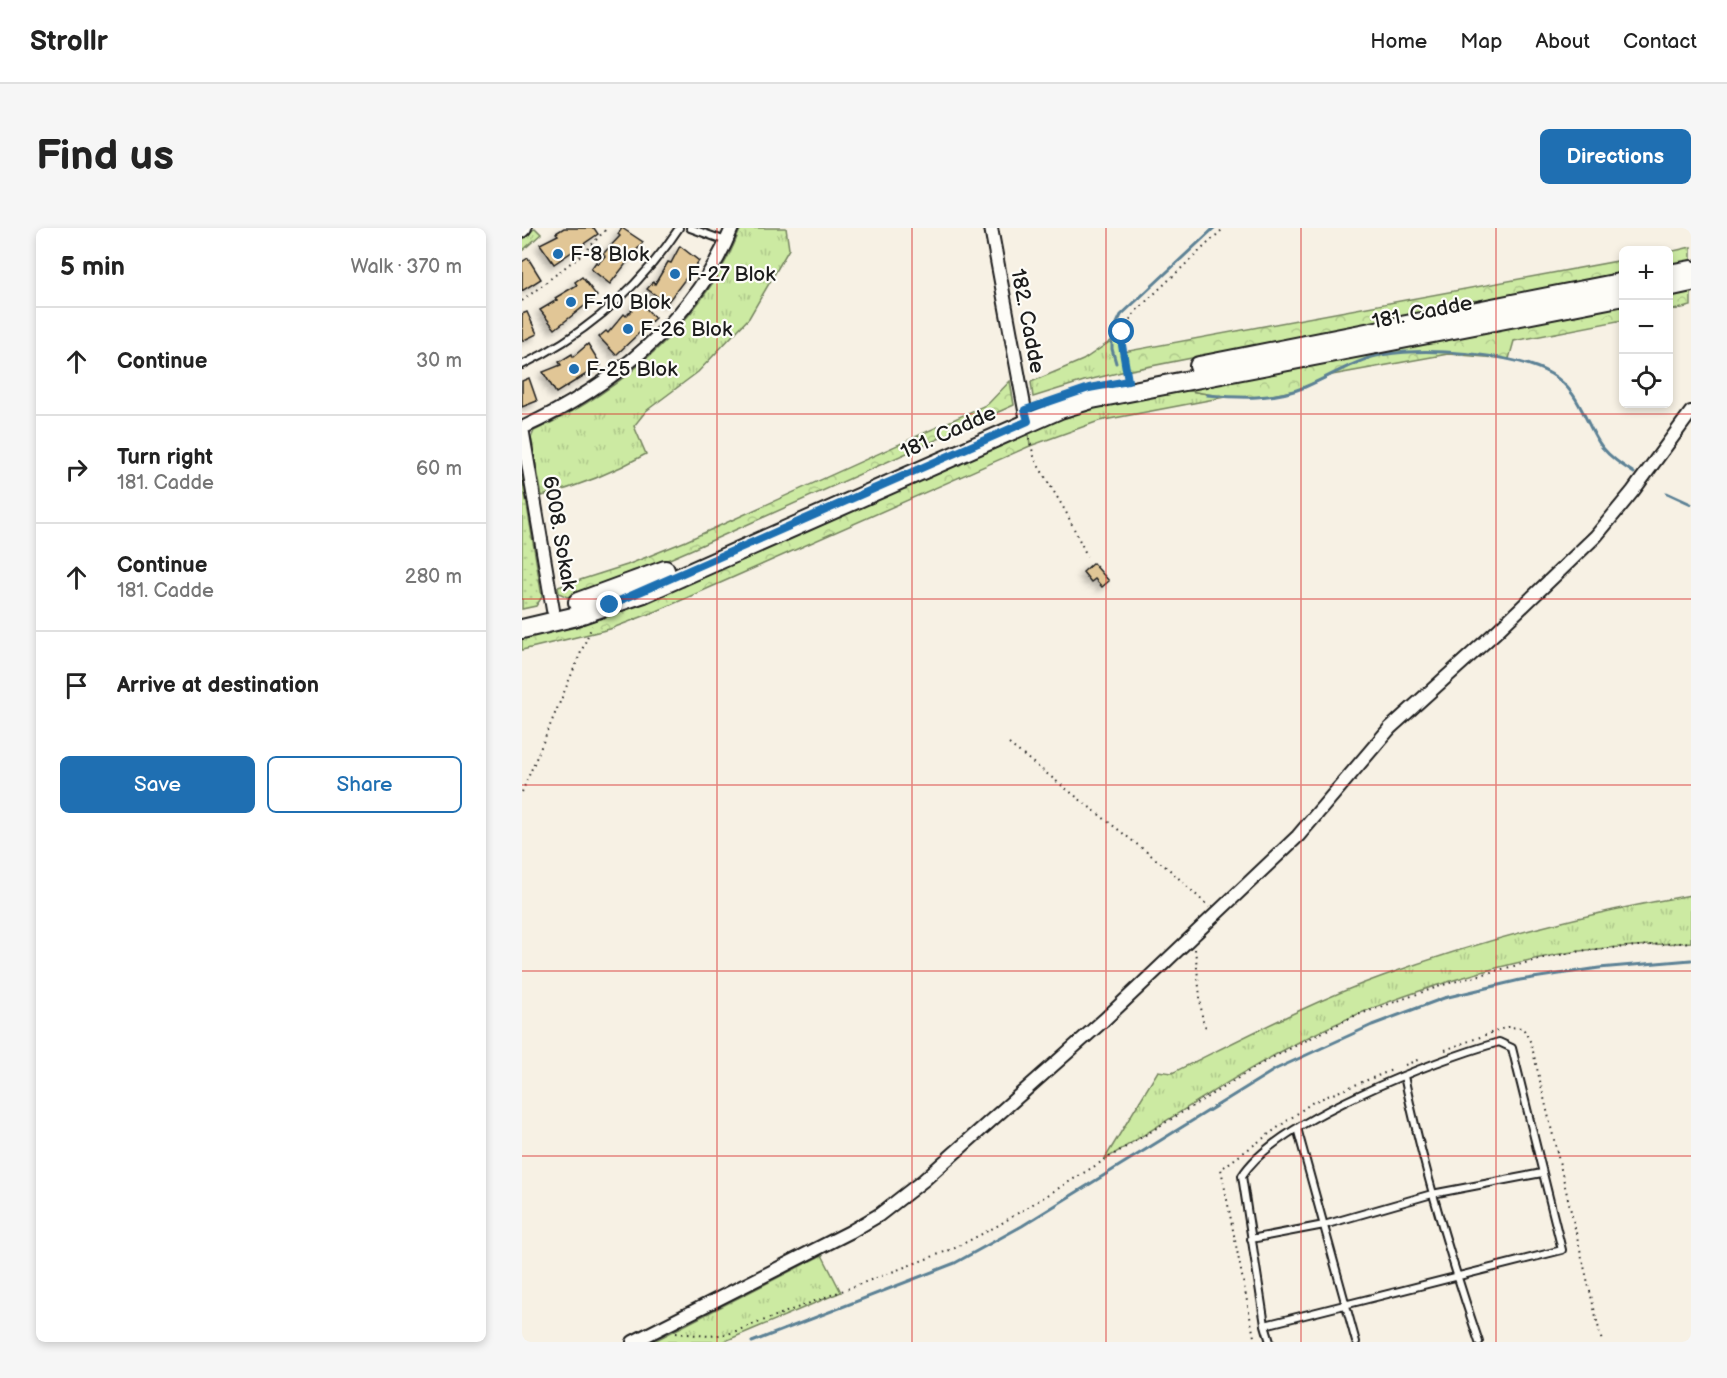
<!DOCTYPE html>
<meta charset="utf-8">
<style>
body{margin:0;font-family:"Balsamiq Sans",sans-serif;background:#f6f6f6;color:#222}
.controls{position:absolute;right:18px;top:18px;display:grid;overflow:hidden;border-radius:9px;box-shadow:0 3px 9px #0003}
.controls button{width:54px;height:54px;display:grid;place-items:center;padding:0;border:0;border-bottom:2px solid #e0e0e0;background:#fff;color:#222;font:30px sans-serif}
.stop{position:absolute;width:18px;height:18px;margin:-14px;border:4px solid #1f6fb2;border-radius:50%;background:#fff}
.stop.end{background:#1f6fb2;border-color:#fff;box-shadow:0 2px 6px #0008}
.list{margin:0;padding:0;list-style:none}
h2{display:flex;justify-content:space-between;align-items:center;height:78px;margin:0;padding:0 24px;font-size:26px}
h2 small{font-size:20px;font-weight:400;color:#767676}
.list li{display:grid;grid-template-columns:39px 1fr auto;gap:18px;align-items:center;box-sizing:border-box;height:108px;padding:0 24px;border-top:2px solid #e0e0e0}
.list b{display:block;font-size:22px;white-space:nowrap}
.list p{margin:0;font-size:20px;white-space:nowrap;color:#767676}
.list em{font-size:20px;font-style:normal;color:#767676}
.actions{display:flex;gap:12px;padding:18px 24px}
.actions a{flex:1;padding:14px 0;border:2px solid #1f6fb2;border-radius:9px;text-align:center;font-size:21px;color:#1f6fb2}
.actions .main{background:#1f6fb2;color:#fff}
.icon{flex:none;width:33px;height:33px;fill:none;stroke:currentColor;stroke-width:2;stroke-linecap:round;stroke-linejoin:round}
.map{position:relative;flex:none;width:1169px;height:1114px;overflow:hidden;border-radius:9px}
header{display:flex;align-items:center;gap:36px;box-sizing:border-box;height:84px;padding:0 30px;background:#fff;border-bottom:2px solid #e0e0e0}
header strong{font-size:28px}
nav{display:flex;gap:33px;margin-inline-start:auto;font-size:21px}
.intro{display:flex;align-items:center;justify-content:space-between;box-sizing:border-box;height:144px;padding:0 36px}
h1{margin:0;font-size:42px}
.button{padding:15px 27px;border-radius:9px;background:#1f6fb2;color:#fff;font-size:21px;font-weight:700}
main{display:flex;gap:36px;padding:0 36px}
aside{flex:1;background:#fff;border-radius:9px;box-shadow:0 3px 9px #0003}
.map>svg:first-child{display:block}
</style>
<header>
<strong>Strollr</strong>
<nav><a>Home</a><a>Map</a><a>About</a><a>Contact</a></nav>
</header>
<div class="intro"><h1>Find us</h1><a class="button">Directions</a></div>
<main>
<aside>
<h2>5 min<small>Walk · 370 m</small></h2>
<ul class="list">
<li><svg class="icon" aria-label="ahead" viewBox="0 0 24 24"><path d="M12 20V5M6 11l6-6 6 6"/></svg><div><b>Continue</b></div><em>30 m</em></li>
<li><svg class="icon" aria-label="right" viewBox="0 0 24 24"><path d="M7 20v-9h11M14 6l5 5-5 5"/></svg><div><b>Turn right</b><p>181. Cadde</p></div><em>60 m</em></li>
<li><svg class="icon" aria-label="ahead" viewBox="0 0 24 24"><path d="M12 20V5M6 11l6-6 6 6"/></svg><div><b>Continue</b><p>181. Cadde</p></div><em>280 m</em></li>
<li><svg class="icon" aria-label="arrive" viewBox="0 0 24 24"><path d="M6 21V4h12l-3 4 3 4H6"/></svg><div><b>Arrive at destination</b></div></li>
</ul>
<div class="actions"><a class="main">Save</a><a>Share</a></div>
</aside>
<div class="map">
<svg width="1169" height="1114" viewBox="0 0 1169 1114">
<defs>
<pattern id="grass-tufts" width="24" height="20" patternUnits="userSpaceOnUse" patternTransform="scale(1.5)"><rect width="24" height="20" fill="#cceaa2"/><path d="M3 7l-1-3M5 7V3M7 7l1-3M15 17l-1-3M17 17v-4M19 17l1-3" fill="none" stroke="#afc88b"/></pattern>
<pattern id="forest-crowns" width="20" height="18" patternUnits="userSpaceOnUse" patternTransform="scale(1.5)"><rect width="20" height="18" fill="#cceaa2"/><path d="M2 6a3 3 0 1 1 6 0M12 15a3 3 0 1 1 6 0" fill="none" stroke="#afc88b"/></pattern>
<pattern id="park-dots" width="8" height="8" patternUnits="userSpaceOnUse" patternTransform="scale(1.5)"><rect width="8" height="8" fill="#cceaa2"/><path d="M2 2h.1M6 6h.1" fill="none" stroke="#afc88b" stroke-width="1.8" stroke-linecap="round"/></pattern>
<filter id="shadow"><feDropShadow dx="-4" dy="4" stdDeviation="3" flood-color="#0004"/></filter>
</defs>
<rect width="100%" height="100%" fill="#f7f1e4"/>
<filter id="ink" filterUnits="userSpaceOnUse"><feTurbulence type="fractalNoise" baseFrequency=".0167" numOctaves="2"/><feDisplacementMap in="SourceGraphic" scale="12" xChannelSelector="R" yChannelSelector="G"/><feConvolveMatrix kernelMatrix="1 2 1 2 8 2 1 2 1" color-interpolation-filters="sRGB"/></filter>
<g filter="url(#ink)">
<path fill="url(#grass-tufts)" stroke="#74835f" stroke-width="1.5" d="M13,0L19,6L0,23V12Z
M219,0H264L267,21L227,90L176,144L124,183L112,198L124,226C90,245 57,258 20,268L9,210L12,203C100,163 183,92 219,0Z
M599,111L604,143L562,153L511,169L509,154L561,132L589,113Z
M657,161L703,169L577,193L508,218L506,201L570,178Z
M1169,667V714C1134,717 1099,718 1065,722C986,732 876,766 805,800C727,837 655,887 582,932L636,843L650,845C719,811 788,774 861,748C956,713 1069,684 1169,667Z
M300,1027L319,1064L201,1114H130Z"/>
<path fill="url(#forest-crowns)" stroke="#74835f" stroke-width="1.5" d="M1169,19V32L1147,37V24Z
M1101,32V45L604,143L601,124Z
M1169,63V78L1147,83V67Z
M1101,76V92L992,113L987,131L926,126L810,147L775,162L741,169H703L657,161Z
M488,153L492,177L173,320L115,345L45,369L37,365L36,359L105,337L164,313L466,176Z
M506,201L508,218L135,383L88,401L0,422V410L39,402L132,371Z"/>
<path fill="url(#park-dots)" stroke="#74835f" stroke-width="1.5" d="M0,247L20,369L14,378L0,381Z"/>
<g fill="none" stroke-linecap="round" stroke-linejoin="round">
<path stroke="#5b8195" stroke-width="3" d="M594,135L590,121V106L599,87L692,0
M685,167C718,170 752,172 783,159C807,149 830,134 854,128C895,118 993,125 1029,146C1058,163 1062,194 1080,219C1089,230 1100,237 1112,245
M1145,265L1169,276
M230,1114L433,1035L500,998L754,841L850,797L922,770L998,752L1077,740L1169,732"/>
</g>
<path fill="#e1c696" stroke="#1c1c1c" stroke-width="1.5" filter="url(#shadow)" d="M42,0H72L76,6L32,36L18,16L36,7L34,5Z
M100,0L121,14L88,56L69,41L74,34L76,36L83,28L81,26L98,8L96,6Z
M158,18L177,33L145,75L125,61L131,54L133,56L146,34L149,35Z
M6,30L19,51L0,63V34Z
M60,49L75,68L33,101L18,82L35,72L33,70L55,57L53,54Z
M116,72L133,90L94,127L77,109L84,103L86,105L102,86L104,88L112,80L110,78Z
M5,84L15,106L0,113V86Z
M66,116L79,137L34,165L21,144L39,137L37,134L50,126L51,129Z
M7,150L15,173L0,179V153Z
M571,335L587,353L580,359L573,351L569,354L561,344Z"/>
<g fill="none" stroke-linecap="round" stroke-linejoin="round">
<defs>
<path id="lane" d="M168,0L204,13
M0,137C64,106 118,59 157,0
M977,814L990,820L1040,1022L743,1097L720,948C755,892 913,832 977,814Z
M882,848C901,938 927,1026 957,1114
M775,900L834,1114
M729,1011L802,997L910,966L1020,945
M743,1097L748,1114"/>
<path id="street" d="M469,0L505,193
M0,3L3,0
M31,382L0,200C88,160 173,92 210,0
M111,1114L328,1004L357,987L402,952L582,792L776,608L868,500L974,404L1074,308L1111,263L1169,184"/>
<path id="secondary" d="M1146,46L1169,42
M1146,59L1169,54
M677,138L1102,54
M56,374L143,342
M0,401L51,389L122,365L538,181L570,171L1102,68"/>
</defs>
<use href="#lane" stroke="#1c1c1c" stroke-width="10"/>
<use href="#street" stroke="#1c1c1c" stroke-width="16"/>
<use href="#secondary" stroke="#1c1c1c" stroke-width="22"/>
<path stroke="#1c1c1c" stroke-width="2" stroke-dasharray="1.5 4.5" stroke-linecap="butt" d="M0,73L64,23L85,0
M605,150C601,123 595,105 615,82L702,0
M507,210L513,232L544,284L565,328
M487,516L649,643L687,679
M0,564L70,398
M673,721L680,788L682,798L686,799
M923,822L985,799L1001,800L1009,815L1080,1114
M883,837L898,831
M154,1105L187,1108L206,1106L433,1020L475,998L744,833L830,789L924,756L1022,730L1065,722L1169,714
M733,1114L699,941L791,874L870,842"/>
<use href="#lane" stroke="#fdfcf7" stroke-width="6"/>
<use href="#street" stroke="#fdfcf7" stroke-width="12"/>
<use href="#secondary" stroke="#fdfcf7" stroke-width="18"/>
</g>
</g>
<g fill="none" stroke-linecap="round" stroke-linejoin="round" filter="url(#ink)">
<path stroke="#1f6fb2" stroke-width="8" d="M88,377L506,193L503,182L567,160L606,153L600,117V104"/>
</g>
<path fill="none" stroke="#d62828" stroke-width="1.5" stroke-opacity="0.55" d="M195,0V1114M390,0V1114M584,0V1114M779,0V1114M974,0V1114M0,186H1169M0,371H1169M0,557H1169M0,743H1169M0,928H1169"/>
<g fill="#1f6fb2" stroke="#fdfcf7" stroke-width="2">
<circle cx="36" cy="26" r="6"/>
<circle cx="153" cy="46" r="6"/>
<circle cx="49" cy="74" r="6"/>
<circle cx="106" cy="101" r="6"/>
<circle cx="52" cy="141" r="6"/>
</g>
<g text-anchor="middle" stroke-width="4.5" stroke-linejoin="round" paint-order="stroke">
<g font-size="21" fill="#1c1c1c" stroke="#fdfcf7" text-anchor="start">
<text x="48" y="33">F-8 Blok</text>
<text x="165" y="53">F-27 Blok</text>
<text x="61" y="81">F-10 Blok</text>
<text x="118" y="108">F-26 Blok</text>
<text x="64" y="148">F-25 Blok</text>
</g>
<g font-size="21" fill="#1c1c1c" stroke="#fdfcf7">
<text transform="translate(900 84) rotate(-11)" y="7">181. Cadde</text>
<text transform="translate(506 93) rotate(79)" y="7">182. Cadde</text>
<text transform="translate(426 204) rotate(-24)" y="7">181. Cadde</text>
<text transform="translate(38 305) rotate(80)" y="7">6008. Sokak</text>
</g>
</g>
</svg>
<div class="controls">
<button>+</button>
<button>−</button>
<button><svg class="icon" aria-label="locate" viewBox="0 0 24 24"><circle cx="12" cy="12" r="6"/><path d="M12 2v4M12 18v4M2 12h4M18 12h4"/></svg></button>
</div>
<div class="stop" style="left:600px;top:104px"></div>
<div class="stop end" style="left:88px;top:377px"></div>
</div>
</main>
